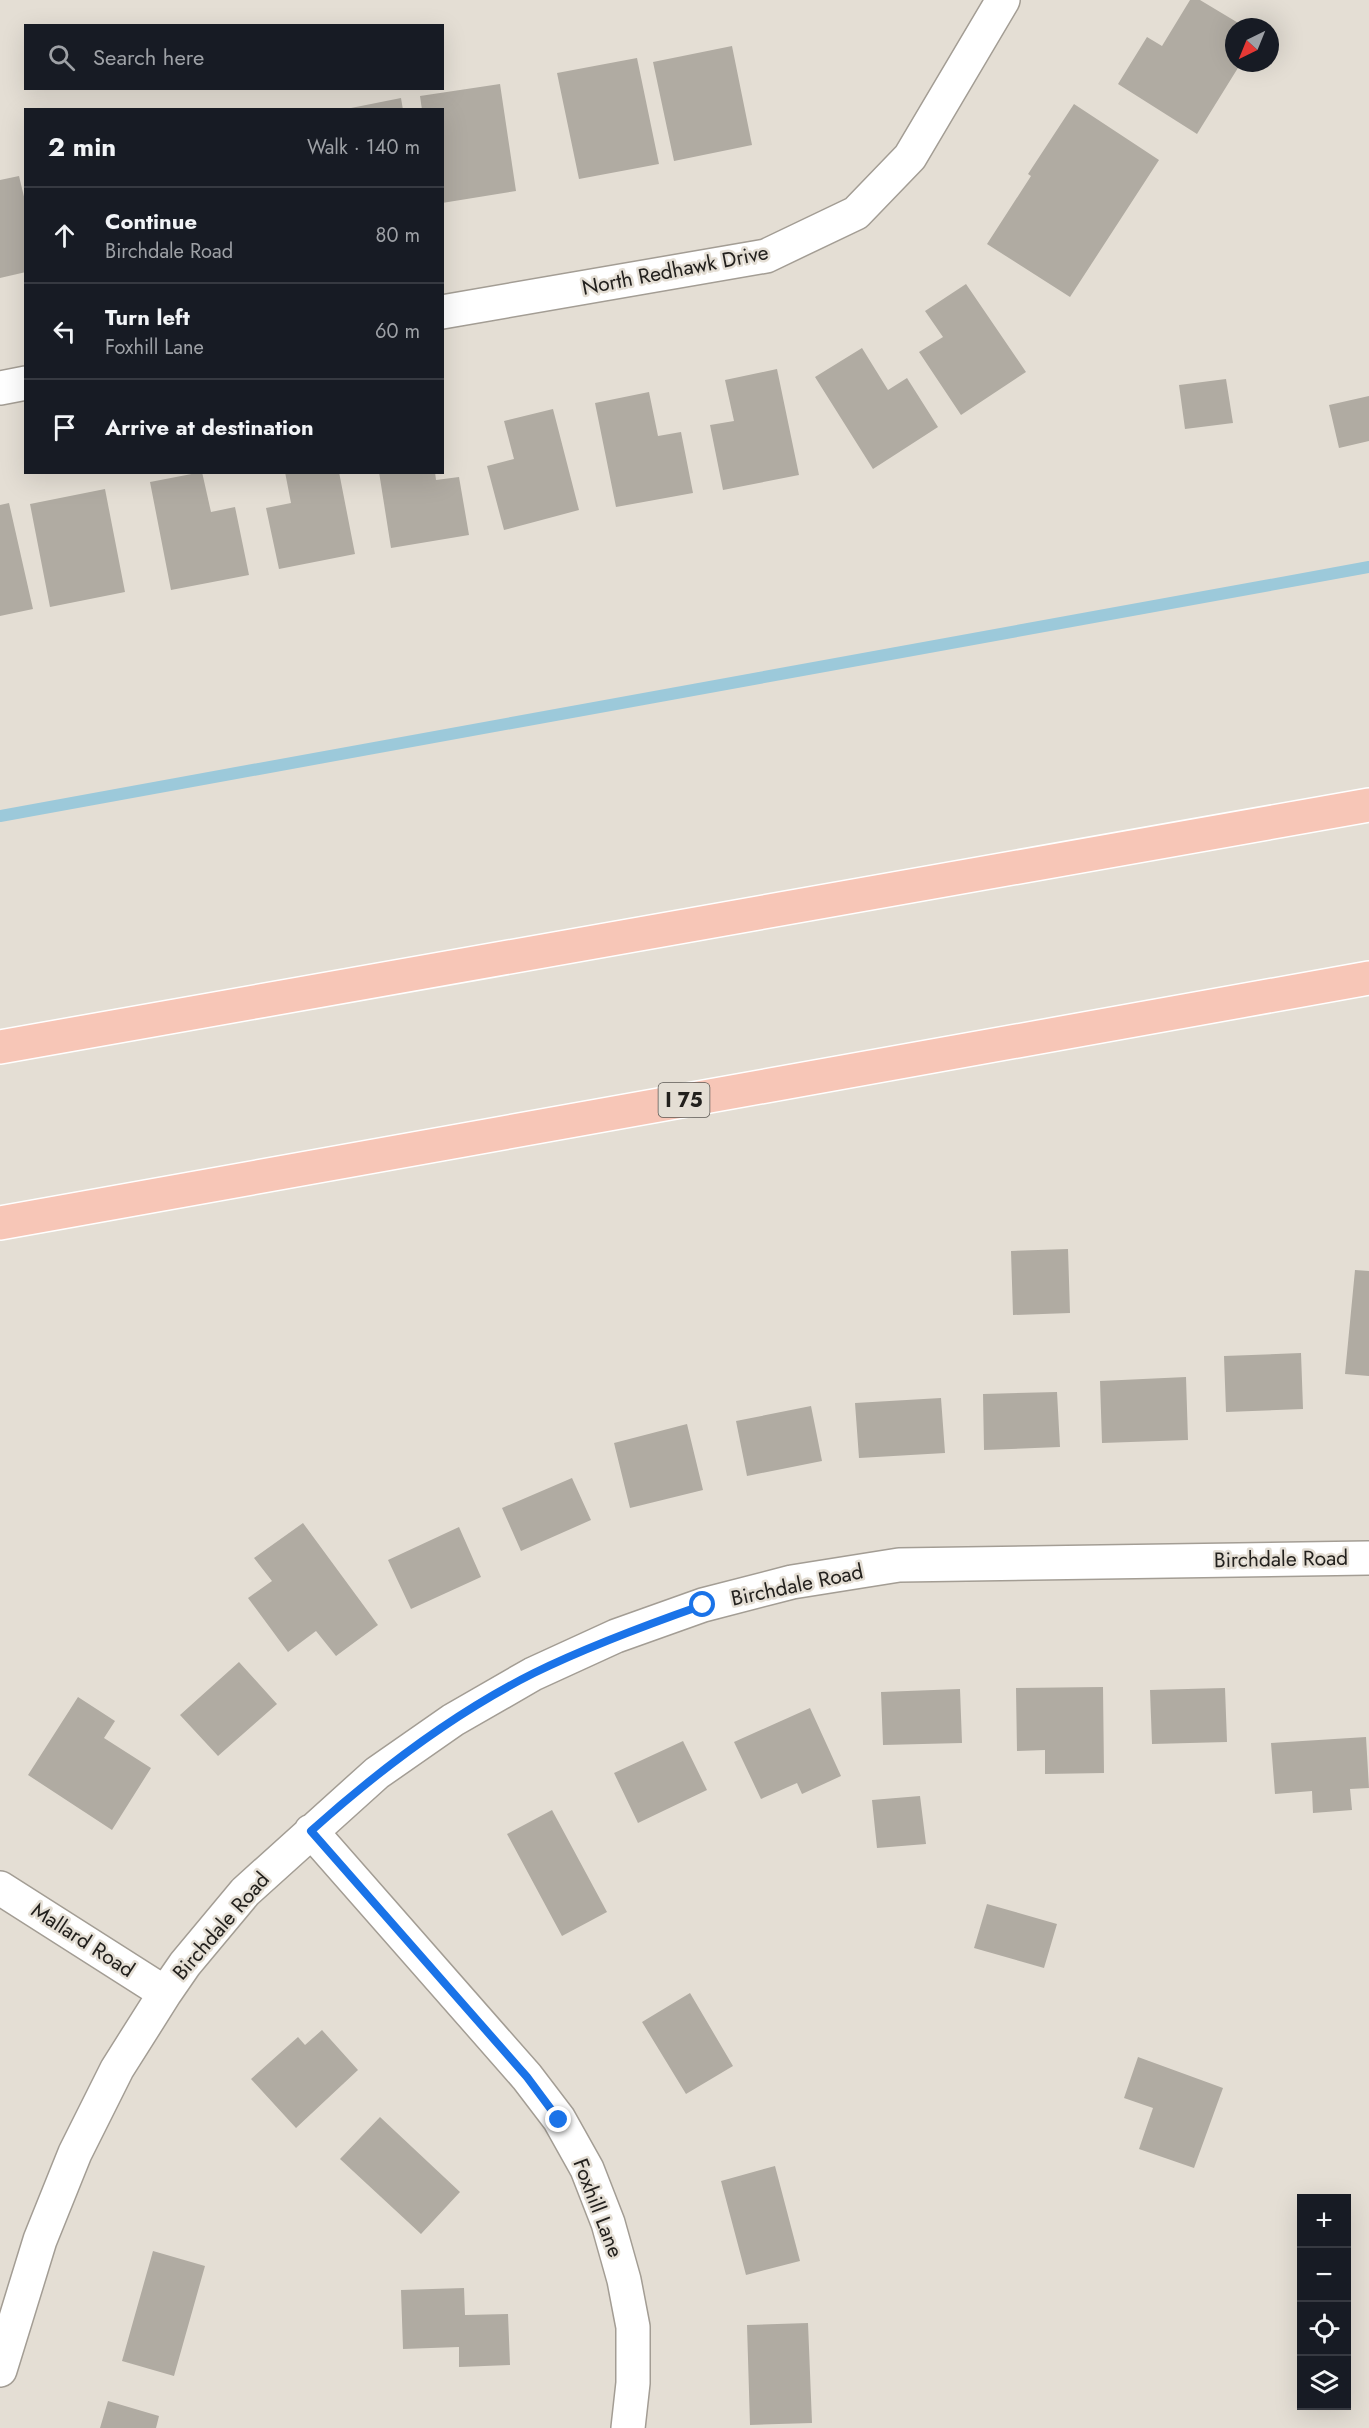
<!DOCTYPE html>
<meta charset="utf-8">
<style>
body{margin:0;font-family:Jost,sans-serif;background:#20242c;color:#f1f3f6}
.controls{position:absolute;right:18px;bottom:18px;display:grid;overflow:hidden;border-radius:0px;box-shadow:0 6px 24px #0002}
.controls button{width:54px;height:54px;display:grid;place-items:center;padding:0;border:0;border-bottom:2px solid #363941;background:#171b24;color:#f1f3f6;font:30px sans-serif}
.compass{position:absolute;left:1225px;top:18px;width:54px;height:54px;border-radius:50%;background:#171b24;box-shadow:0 6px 24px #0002;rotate:223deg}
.stop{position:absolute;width:18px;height:18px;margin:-14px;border:4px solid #1a73e8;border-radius:50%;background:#fff}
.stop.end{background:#1a73e8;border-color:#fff;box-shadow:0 2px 6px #0008}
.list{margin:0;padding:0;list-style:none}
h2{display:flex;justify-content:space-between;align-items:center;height:78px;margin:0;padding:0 24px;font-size:26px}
h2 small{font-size:20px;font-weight:400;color:#9ea1a6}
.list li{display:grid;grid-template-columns:39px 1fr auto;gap:18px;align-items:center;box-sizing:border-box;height:96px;padding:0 24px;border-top:2px solid #363941}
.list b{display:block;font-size:22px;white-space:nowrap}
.list p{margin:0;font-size:20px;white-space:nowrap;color:#9ea1a6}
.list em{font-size:20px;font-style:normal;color:#9ea1a6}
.icon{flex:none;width:33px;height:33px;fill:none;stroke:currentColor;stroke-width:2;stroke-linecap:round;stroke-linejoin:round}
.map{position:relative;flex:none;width:1369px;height:2428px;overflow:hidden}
.search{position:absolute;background:#171b24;box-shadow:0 6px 24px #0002;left:24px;top:24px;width:420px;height:66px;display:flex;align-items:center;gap:15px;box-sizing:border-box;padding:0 21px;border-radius:0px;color:#9ea1a6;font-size:22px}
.panel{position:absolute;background:#171b24;box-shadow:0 6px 24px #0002;left:24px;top:108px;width:420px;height:366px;border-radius:0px}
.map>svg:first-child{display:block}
</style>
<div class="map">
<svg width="1369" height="2428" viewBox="0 0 1369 2428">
<rect width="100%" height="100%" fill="#e4ded4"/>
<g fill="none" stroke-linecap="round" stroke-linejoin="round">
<path stroke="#9cc9da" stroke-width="12" d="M0,816L1369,567"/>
</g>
<path fill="#b0aba2" d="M1190,0H1200L1245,27H1234V63H1241L1197,134L1118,84L1147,37L1162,46Z
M732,46L752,145L674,161L653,62Z
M637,58L659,164L579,179L557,73Z
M500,84L516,191L442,203V110H422L420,96Z
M401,98L403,110H351V108Z
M1074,104L1159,160L1070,297L987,244L1031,176L1028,174Z
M19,176L26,205V272L0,278V180Z
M966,284L1026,372L961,415L919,352L943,337L925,311Z
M862,348L888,390L907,378L938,427L873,469L815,377Z
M777,369L799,475L723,490L710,425L734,421L725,380Z
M1226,379L1233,423L1185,429L1179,385Z
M649,392L658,436L681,432L693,493L616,507L595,403Z
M1369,396V441L1339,448L1329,405Z
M553,409L579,510L504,530L487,466L514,459L504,421Z
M202,472L211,512L235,507L249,575L171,590L150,482Z
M285,472H339L355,554L279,569L266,508L291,503Z
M379,472H435L436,480L459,477L469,535L391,548Z
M105,489L125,592L50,607L30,504Z
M9,503L33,609L0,616V505Z
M1068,1249L1070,1313L1013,1315L1011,1251Z
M1355,1270L1369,1271V1376L1345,1374Z
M1301,1353L1303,1409L1226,1412L1224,1356Z
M1186,1377L1188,1440L1102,1443L1100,1381Z
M1057,1392L1060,1447L984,1450L983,1394Z
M941,1398L945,1453L859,1458L855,1403Z
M811,1406L822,1461L747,1476L736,1421Z
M687,1424L703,1490L630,1508L614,1443Z
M572,1478L591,1520L521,1551L502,1508Z
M303,1523L378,1625L336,1656L316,1631L288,1652L248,1598L272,1581L254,1558Z
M459,1527L481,1577L411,1609L388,1560Z
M239,1662L277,1704L218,1756L180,1715Z
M1103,1687L1104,1773L1045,1774V1750L1017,1751L1016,1688Z
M1225,1688L1227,1742L1152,1744L1150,1690Z
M960,1689L962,1743L883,1745L881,1692Z
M78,1697L115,1721L104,1738L151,1768L112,1830L28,1775Z
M810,1708L841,1776L802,1794L797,1783L761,1799L734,1742Z
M1366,1737L1369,1788L1350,1789L1352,1810L1313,1813L1312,1791L1275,1794L1271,1743Z
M683,1741L707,1790L638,1823L614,1773Z
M920,1796L926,1844L877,1848L872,1800Z
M552,1810L607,1912L562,1936L507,1834Z
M987,1904L1057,1924L1044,1968L974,1948Z
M690,1993L733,2066L686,2094L642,2022Z
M322,2030L358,2070L296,2128L251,2079L298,2037L305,2045Z
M1138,2057L1223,2088L1194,2168L1139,2149L1153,2108L1124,2098Z
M380,2117L460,2192L421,2234L340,2159Z
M775,2166L800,2261L746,2275L721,2181Z
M153,2251L205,2266L174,2376L122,2361Z
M464,2288L465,2315L508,2314L510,2365L459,2367V2347L403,2349L401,2290Z
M808,2323L812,2423L750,2425L747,2325Z
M108,2401L159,2416L156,2428H100Z"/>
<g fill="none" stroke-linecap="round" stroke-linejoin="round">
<defs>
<path id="minor" d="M442,312L766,256L856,213L910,157L1003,0
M0,388L26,383
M311,1831L527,2077L559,2119L587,2169L608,2223L624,2280L633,2327V2383L628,2428
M0,1888L165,1993
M0,2370L40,2240L75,2153L117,2069L165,1993L185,1964L245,1892L377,1773L453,1720L533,1674L616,1636L703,1605L792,1582L899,1565L1368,1558"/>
<path id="highway" d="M0,1047L1369,805
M0,1223L1369,978"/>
</defs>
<use href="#minor" stroke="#a39d94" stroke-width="36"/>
<use href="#highway" stroke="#fff" stroke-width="36"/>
<use href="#minor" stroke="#fff" stroke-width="33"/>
<use href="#highway" stroke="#f7c6b7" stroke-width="33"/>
</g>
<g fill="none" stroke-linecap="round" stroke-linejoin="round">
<path stroke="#1a73e8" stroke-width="8" d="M559,2120L527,2077L311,1831C379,1770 452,1714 534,1673C589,1646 646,1625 703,1605"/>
</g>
<g text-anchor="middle" stroke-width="5" stroke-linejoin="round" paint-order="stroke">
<rect fill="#e4ded4" stroke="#5c5954" stroke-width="1.5" x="658.5" y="1083" width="51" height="34" rx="4.5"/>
<g font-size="20" font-weight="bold" fill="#22201d">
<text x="684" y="1107">I 75</text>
</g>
<g font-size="21" fill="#22201d" stroke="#e4ded4">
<text transform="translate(675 270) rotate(-11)" y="7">North Redhawk Drive</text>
<text transform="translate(1281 1559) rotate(-1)" y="7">Birchdale Road</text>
<text transform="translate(797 1585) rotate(-12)" y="7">Birchdale Road</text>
<text transform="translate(221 1926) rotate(-49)" y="7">Birchdale Road</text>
<text transform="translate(83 1940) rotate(33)" y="7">Mallard Road</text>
<text transform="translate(598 2208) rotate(69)" y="7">Foxhill Lane</text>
</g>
</g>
</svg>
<div class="controls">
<button>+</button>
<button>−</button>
<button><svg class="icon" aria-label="locate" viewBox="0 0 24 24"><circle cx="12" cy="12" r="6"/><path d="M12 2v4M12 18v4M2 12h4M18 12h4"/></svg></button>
<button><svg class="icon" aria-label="layers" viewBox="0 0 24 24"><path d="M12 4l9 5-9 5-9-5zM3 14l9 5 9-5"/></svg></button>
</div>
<svg class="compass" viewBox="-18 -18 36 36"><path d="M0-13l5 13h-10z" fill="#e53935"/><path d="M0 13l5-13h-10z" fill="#9ea1a6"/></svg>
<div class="stop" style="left:703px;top:1605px"></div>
<div class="stop end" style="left:559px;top:2120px"></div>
<div class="search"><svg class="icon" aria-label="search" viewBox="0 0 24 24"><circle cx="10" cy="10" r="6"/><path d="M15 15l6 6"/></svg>Search here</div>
<section class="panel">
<h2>2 min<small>Walk · 140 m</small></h2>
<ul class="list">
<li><svg class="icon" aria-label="ahead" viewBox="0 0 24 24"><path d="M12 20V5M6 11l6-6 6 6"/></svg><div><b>Continue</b><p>Birchdale Road</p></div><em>80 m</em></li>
<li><svg class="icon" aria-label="left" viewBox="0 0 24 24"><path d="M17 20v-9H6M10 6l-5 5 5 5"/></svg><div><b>Turn left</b><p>Foxhill Lane</p></div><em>60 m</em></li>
<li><svg class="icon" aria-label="arrive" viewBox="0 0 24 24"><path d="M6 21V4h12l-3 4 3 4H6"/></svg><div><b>Arrive at destination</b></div></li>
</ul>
</section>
</div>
